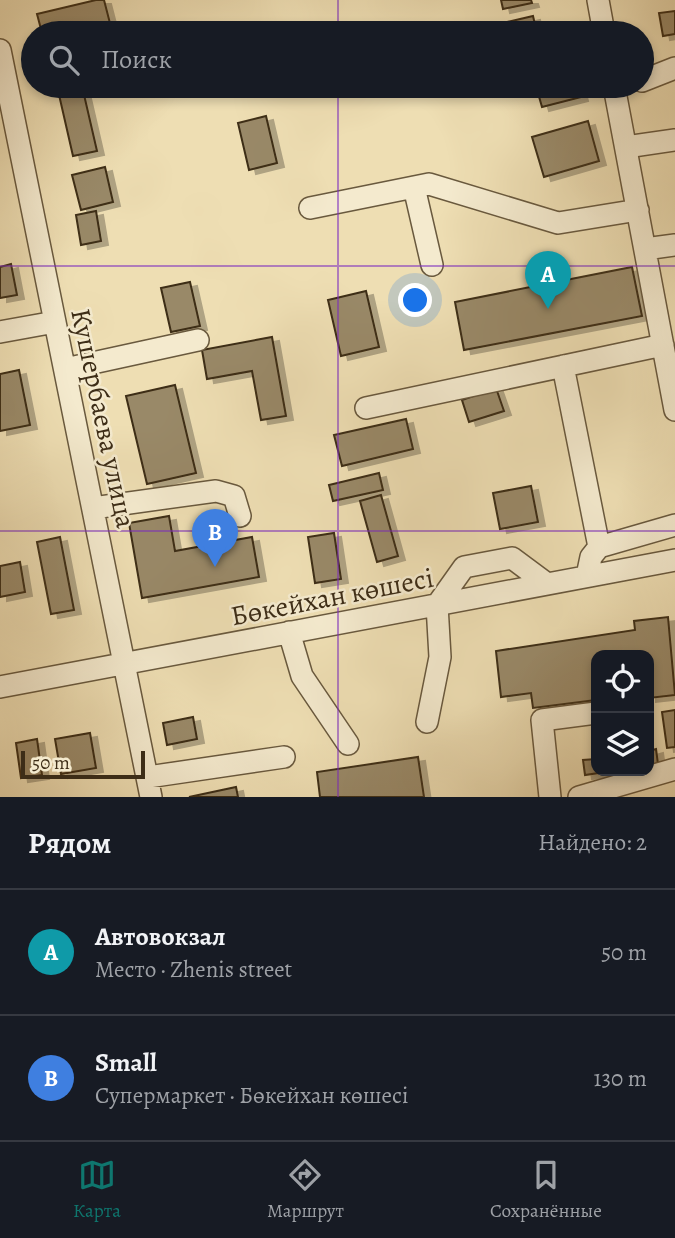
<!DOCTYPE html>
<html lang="ru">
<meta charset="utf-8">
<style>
body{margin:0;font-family:Alegreya,serif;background:#20242c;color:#f1f3f6}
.controls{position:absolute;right:21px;bottom:21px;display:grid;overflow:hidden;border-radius:14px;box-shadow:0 4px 10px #0003}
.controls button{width:63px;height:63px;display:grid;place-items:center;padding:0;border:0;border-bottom:2px solid #363941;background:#171b24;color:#f1f3f6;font:35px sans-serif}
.scale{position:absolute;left:21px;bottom:18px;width:124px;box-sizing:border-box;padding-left:7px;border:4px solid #3d2d17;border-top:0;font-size:19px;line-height:24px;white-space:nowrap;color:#3d2d17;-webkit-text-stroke:5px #f4eace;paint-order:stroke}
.you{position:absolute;left:416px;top:301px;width:24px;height:24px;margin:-18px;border:5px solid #fff;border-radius:50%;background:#1a73e8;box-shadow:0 0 0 10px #1a73e833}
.badge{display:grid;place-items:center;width:46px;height:46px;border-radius:50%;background:#0f766e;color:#fff;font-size:23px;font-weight:700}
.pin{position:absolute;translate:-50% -58px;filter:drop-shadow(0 2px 4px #0008)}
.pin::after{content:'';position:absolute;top:37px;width:24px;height:21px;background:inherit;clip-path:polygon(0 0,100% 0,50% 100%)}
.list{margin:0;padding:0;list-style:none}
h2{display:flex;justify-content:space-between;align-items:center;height:91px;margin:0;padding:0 28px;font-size:30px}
h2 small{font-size:23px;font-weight:400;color:#9ea1a6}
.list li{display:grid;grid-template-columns:46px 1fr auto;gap:21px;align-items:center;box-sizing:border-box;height:126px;padding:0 28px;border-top:2px solid #363941}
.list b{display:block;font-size:26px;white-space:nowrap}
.list p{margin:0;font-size:23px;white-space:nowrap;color:#9ea1a6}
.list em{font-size:23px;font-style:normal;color:#9ea1a6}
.icon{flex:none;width:38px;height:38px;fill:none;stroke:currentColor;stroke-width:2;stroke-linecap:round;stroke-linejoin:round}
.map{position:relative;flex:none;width:675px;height:797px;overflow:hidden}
.search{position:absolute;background:#171b24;box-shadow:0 4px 10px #0003;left:21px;right:21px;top:21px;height:77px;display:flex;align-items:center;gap:18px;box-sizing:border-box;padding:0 24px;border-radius:38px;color:#9ea1a6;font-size:26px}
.sheet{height:343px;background:#171b24}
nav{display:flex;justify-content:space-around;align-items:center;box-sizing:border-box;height:98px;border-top:2px solid #363941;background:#171b24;font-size:19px;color:#9ea1a6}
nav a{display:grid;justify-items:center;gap:4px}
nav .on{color:#0f766e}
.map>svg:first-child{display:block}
</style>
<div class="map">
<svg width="675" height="797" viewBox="0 0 675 797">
<defs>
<filter id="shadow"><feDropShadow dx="7" dy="4" stdDeviation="0" flood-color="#0004"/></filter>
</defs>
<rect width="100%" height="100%" fill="#eedeb3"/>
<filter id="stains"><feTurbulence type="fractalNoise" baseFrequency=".00286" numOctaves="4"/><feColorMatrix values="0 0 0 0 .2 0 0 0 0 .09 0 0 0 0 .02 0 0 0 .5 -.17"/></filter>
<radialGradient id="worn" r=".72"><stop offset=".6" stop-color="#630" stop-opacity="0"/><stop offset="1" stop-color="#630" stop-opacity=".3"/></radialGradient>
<path fill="#998968" stroke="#3d2d17" stroke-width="2" filter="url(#shadow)" d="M96,0H104L112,31L42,33L37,14Z
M501,0H531L532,3L503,9Z
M675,11V34L663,36L659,13Z
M533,16L537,33H506L503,23Z
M57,86H82L97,151L73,156Z
M536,86H578L581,97L542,107Z
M266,116L277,163L249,170L238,123Z
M588,121L599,161L544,177L532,137Z
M105,167L113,202L81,210L72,175Z
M96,211L101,241L81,245L76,215Z
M11,264L17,295L0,298V267Z
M632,267L642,316L464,350L455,302Z
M190,282L200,326L171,332L161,288Z
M366,291L379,347L341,356L328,300Z
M272,337L286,416L261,420L252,371L207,379L202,350Z
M19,370L30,425L0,431V374Z
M175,385L196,473L147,484L126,396Z
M496,388L504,411L469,422L462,400Z
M406,419L413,449L342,466L334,435Z
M379,473L383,490L333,501L329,485Z
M531,486L538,522L500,529L493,493Z
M381,495L398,556L377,562L360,501Z
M169,516L175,551L252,537L259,577L142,598L129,523Z
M334,533L341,579L315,583L308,537Z
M60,537L74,610L51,614L37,542Z
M20,562L25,592L0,597V566Z
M668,617L675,695L649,698V655H596V700L533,708L531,693L501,697L496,651L635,630L634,621Z
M675,710V747L667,748L662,712Z
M193,717L197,739L167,745L163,723Z
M90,733L96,768L61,774L55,739Z
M37,739L42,775L21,778L16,743Z
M656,749L658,764L649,765V751Z
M418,757L424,797H320L317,772Z
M596,759V771H612L585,775L583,760Z
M236,787L238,797H189Z"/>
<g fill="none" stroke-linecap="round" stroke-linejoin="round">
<defs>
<path id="minor" d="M598,0L604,33
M0,50L151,797
M642,81L675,68
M614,86L675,410
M626,147L675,140
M414,187L432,265
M310,208L429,184L558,223L638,210
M645,249L675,245
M0,332L55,322
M563,366L599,547
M65,369L198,340
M366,408L663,345
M93,508L216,491L234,496L240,516
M587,576L591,557L599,547L675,525
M289,632L302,676L348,744
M0,687L675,560
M427,722L440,657L437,605L464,567L512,558L547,584
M148,777L284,757
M550,797L542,720L596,713
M579,797L675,769"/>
</defs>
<use href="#minor" stroke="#69593e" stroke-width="24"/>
<use href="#minor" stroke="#f4eace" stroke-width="21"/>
</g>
<path fill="none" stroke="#7b2cbf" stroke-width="2" stroke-opacity="0.55" d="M338,0V33M338,86V797M0,266H675M0,531H675"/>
<g text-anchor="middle" stroke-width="5" stroke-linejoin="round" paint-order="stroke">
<g font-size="28" fill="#3d2d17" stroke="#f4eace">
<text transform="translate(104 418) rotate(78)" y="10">Кушербаева улица</text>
<text transform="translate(332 596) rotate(-11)" y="10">Бөкейхан көшесі</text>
</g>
</g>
<rect width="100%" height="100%" filter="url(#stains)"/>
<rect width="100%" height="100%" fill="url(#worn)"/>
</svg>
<div class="controls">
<button><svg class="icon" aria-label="locate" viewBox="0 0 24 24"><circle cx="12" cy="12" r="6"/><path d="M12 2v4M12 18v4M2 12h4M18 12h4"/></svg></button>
<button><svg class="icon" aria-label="layers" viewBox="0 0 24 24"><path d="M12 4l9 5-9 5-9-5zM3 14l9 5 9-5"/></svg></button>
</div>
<div class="scale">50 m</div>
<div class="you"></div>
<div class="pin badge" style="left:548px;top:309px;background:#0f9aa8">A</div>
<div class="pin badge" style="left:215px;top:567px;background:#3f7fe0">B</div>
<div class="search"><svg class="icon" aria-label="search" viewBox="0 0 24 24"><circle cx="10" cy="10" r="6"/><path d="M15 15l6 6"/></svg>Поиск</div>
</div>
<section class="sheet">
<h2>Рядом<small>Найдено: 2</small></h2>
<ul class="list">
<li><span class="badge" style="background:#0f9aa8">A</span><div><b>Автовокзал</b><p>Место · Zhenis street</p></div><em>50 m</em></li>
<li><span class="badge" style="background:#3f7fe0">B</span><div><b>Small</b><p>Супермаркет · Бөкейхан көшесі</p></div><em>130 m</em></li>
</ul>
</section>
<nav>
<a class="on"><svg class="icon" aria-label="map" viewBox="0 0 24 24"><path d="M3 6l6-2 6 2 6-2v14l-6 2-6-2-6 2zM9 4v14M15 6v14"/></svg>Карта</a>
<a><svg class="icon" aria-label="directions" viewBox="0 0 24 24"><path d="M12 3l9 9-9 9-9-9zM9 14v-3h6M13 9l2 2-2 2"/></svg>Маршрут</a>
<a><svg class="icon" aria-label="saved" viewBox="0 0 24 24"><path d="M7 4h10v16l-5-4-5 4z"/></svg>Сохранённые</a>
</nav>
